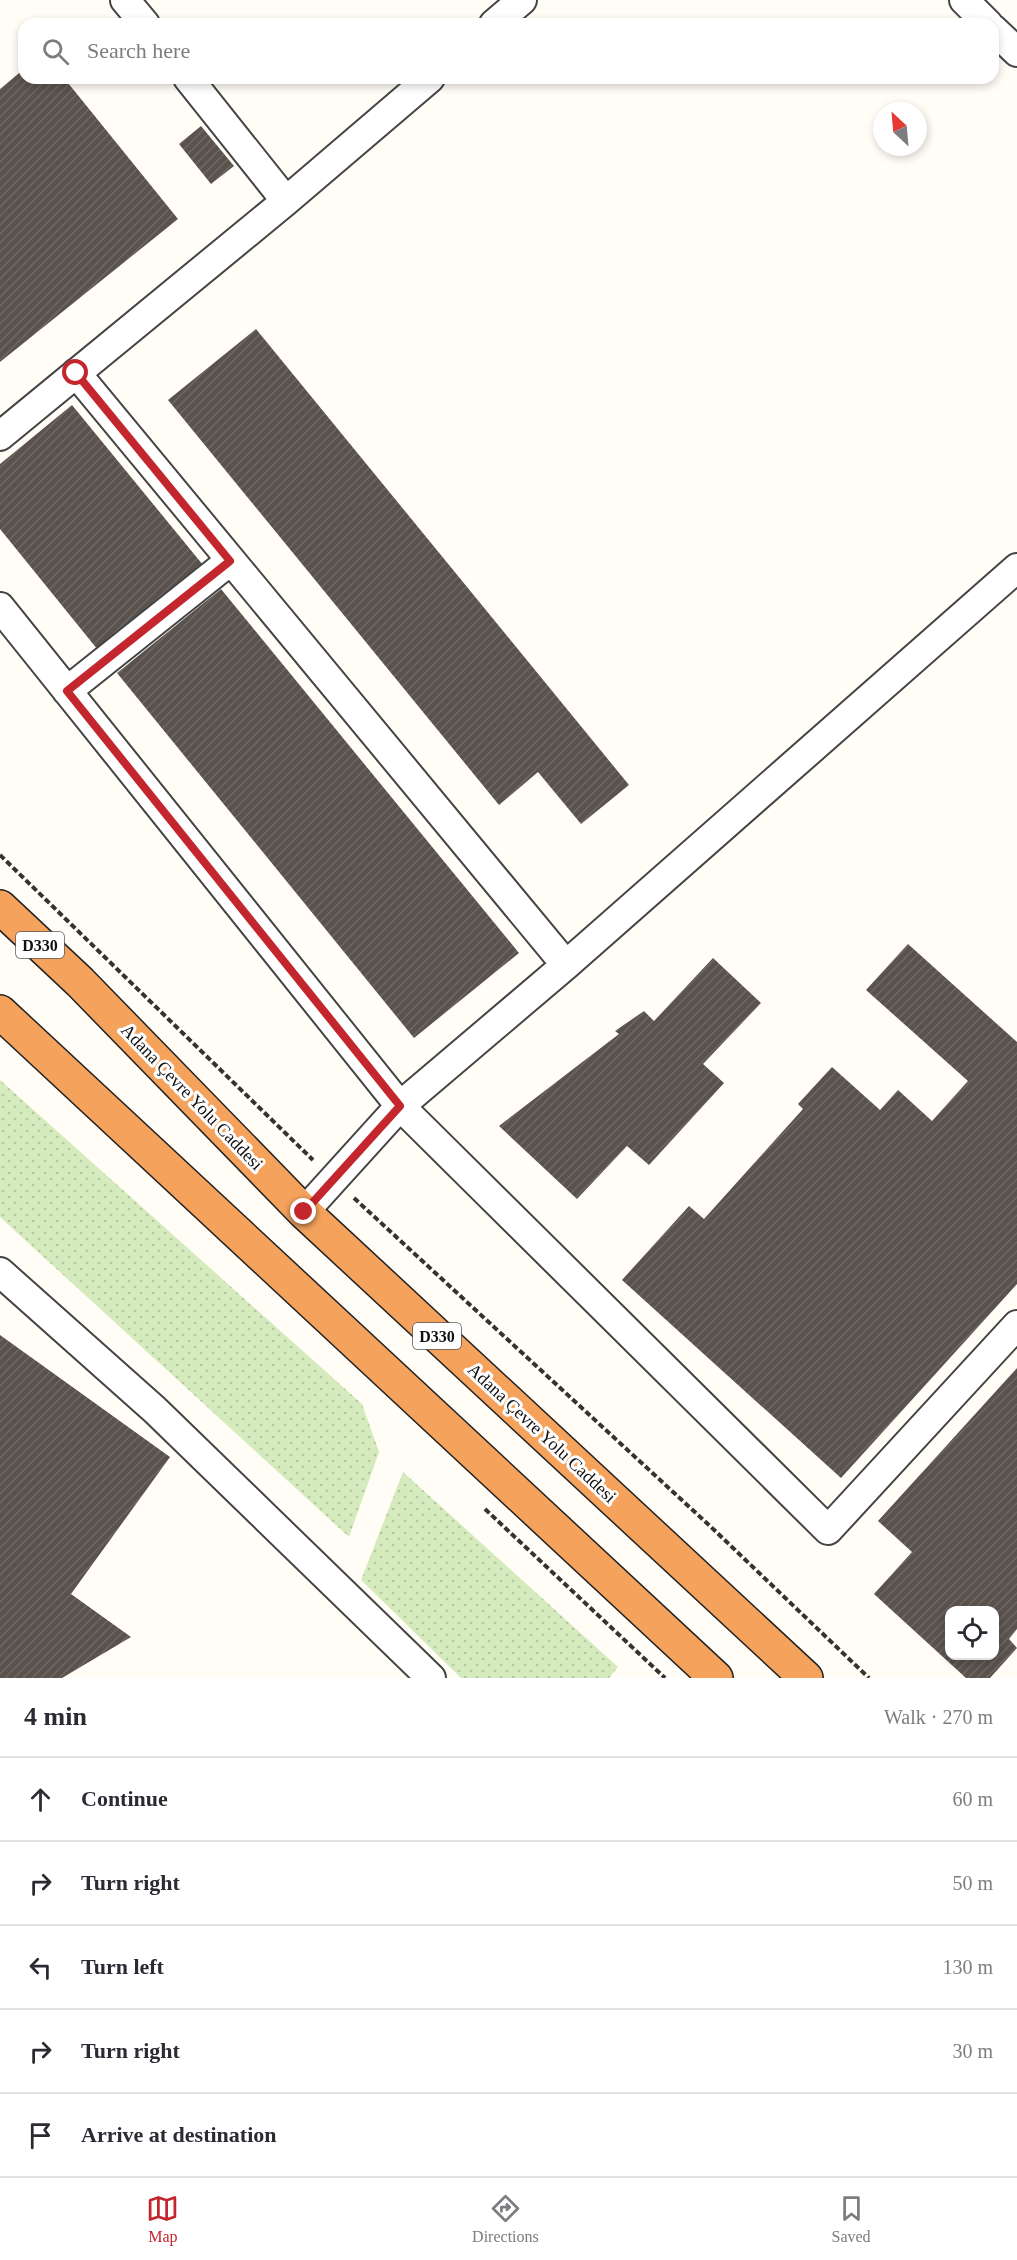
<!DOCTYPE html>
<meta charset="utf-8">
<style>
body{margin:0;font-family:Georgia,serif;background:#f2f2f3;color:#2b2b33}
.controls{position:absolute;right:18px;bottom:18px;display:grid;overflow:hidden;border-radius:12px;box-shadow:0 3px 9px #0003}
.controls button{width:54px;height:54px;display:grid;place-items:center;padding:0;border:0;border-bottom:2px solid #e1e1e2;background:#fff;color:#2b2b33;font:30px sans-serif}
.compass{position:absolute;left:873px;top:102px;width:54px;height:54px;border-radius:50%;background:#fff;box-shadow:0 3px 9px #0003;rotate:334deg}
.stop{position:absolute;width:18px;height:18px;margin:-14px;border:4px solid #c4262e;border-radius:50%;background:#fff}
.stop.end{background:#c4262e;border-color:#fff;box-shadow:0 2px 6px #0008}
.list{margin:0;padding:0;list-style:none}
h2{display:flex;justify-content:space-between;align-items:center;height:78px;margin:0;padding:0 24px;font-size:26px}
h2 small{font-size:20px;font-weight:400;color:#7c7c81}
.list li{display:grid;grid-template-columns:39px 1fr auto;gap:18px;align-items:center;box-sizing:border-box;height:84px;padding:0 24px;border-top:2px solid #e1e1e2}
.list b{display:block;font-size:22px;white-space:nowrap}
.list em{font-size:20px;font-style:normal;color:#7c7c81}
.icon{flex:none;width:33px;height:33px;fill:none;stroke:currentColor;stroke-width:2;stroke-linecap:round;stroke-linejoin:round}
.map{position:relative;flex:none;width:1017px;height:1678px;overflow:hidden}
.search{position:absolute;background:#fff;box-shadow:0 3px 9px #0003;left:18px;right:18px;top:18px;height:66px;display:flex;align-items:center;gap:15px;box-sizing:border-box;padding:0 21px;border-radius:18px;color:#7c7c81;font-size:22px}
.sheet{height:498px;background:#fff}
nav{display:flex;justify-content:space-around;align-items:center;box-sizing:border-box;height:84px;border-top:2px solid #e1e1e2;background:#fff;font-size:16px;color:#7c7c81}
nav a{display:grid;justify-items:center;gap:3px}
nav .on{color:#c4262e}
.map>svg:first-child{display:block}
</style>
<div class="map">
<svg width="1017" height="1678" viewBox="0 0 1017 1678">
<defs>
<pattern id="grass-dots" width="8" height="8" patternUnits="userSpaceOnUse" patternTransform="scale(1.5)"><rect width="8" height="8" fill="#d5ebbd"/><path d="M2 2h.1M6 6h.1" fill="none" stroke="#b6c8a1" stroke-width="1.8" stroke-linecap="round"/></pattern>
<pattern id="building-hatch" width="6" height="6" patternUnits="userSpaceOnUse" patternTransform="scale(1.5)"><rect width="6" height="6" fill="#5a524d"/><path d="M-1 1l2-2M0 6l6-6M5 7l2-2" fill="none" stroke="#6d6662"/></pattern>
</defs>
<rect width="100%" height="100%" fill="#fffdf5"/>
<path fill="url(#grass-dots)" d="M0,1080L362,1404L379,1452L349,1537L0,1217Z
M403,1472L618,1667L609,1678H461L361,1580Z"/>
<path fill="url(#building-hatch)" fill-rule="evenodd" d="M24,69V78H64L178,219L0,362V89Z
M201,126L234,166L211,184L179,144Z
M256,329L629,785L581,824L538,772L499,805L168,400Z
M72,405L203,565L98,650L0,529V464Z
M221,589L519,953L414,1038L117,673Z
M908,944L1017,1042V1284L841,1478L622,1280L689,1206L704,1219L803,1109L798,1104L832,1067L880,1110L898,1090L932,1121L968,1081L866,990Z
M713,958L761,1003L703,1064L724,1083L649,1165L627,1146L577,1199L499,1126L619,1034L615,1031L644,1011L654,1021Z
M0,1335L170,1457L71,1594L131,1637L62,1678H0Z
M1017,1368V1629L1009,1639L1017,1648L990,1678H966L874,1594L912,1552L878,1521ZM950,1610H994V1656H950Z"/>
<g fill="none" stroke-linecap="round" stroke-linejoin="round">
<defs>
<path id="street" d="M125,0L145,24
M964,0L988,24
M494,24L522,0
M993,29L1017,52
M188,78L286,201
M76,373L566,965
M0,436L286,201L430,78
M0,607L400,1106L828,1530L1017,1325
M67,691L230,561
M304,1212L400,1106L566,965L1017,568
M0,1272L155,1410L431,1678"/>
<path id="highway" d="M0,907L80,982L304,1212L806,1678
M0,1012L716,1678"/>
</defs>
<use href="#street" stroke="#444" stroke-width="32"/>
<use href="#highway" stroke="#222" stroke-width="36"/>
<path stroke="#333" stroke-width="4" stroke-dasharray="6 3" stroke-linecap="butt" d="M0,855L313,1160
M354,1198L710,1526L869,1678
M485,1509L665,1678"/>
<use href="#street" stroke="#fff" stroke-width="28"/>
<use href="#highway" stroke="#f5a25d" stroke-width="33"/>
</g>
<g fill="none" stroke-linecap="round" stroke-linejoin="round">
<path stroke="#c4262e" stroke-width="8" d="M76,373L230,561L67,691L400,1106L304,1212"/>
</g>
<g text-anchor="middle" stroke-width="6" stroke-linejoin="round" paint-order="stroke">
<g fill="#fff" stroke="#585858" stroke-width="1.5">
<rect x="16" y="932" width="48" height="26" rx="4.5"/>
<rect x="413" y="1323" width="48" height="26" rx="4.5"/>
</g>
<g font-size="16" font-weight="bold" fill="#111">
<text x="40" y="951">D330</text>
<text x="437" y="1342">D330</text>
</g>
<g font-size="18" fill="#111" stroke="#fff">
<text transform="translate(192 1097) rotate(46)" y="6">Adana Çevre Yolu Caddesi</text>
<text transform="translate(542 1433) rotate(43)" y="6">Adana Çevre Yolu Caddesi</text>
</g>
</g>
</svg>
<div class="controls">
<button><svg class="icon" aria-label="locate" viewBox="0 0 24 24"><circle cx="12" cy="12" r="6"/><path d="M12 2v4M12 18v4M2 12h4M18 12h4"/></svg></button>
</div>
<svg class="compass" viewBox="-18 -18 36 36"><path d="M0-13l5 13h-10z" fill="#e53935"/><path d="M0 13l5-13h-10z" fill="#7c7c81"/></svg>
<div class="stop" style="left:76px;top:373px"></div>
<div class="stop end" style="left:304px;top:1212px"></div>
<div class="search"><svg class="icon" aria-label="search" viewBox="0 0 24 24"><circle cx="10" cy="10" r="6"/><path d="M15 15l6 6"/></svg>Search here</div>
</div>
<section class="sheet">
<h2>4 min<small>Walk · 270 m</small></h2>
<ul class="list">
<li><svg class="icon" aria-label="ahead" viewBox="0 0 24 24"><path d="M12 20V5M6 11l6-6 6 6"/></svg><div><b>Continue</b></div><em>60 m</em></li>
<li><svg class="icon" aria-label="right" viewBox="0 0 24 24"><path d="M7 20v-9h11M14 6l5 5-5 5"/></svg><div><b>Turn right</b></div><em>50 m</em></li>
<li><svg class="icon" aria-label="left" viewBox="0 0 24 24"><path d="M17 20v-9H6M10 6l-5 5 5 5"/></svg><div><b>Turn left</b></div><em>130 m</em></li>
<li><svg class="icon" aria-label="right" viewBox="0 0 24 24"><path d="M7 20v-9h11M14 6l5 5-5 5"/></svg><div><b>Turn right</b></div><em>30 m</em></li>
<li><svg class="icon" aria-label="arrive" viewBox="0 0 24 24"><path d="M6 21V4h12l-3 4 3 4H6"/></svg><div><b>Arrive at destination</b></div></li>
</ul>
</section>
<nav>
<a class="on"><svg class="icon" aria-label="map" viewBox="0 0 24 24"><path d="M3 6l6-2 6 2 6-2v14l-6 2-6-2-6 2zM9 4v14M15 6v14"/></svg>Map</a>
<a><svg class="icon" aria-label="directions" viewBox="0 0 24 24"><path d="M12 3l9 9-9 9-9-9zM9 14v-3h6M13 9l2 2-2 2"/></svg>Directions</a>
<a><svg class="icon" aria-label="saved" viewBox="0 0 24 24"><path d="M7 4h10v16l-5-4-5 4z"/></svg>Saved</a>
</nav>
